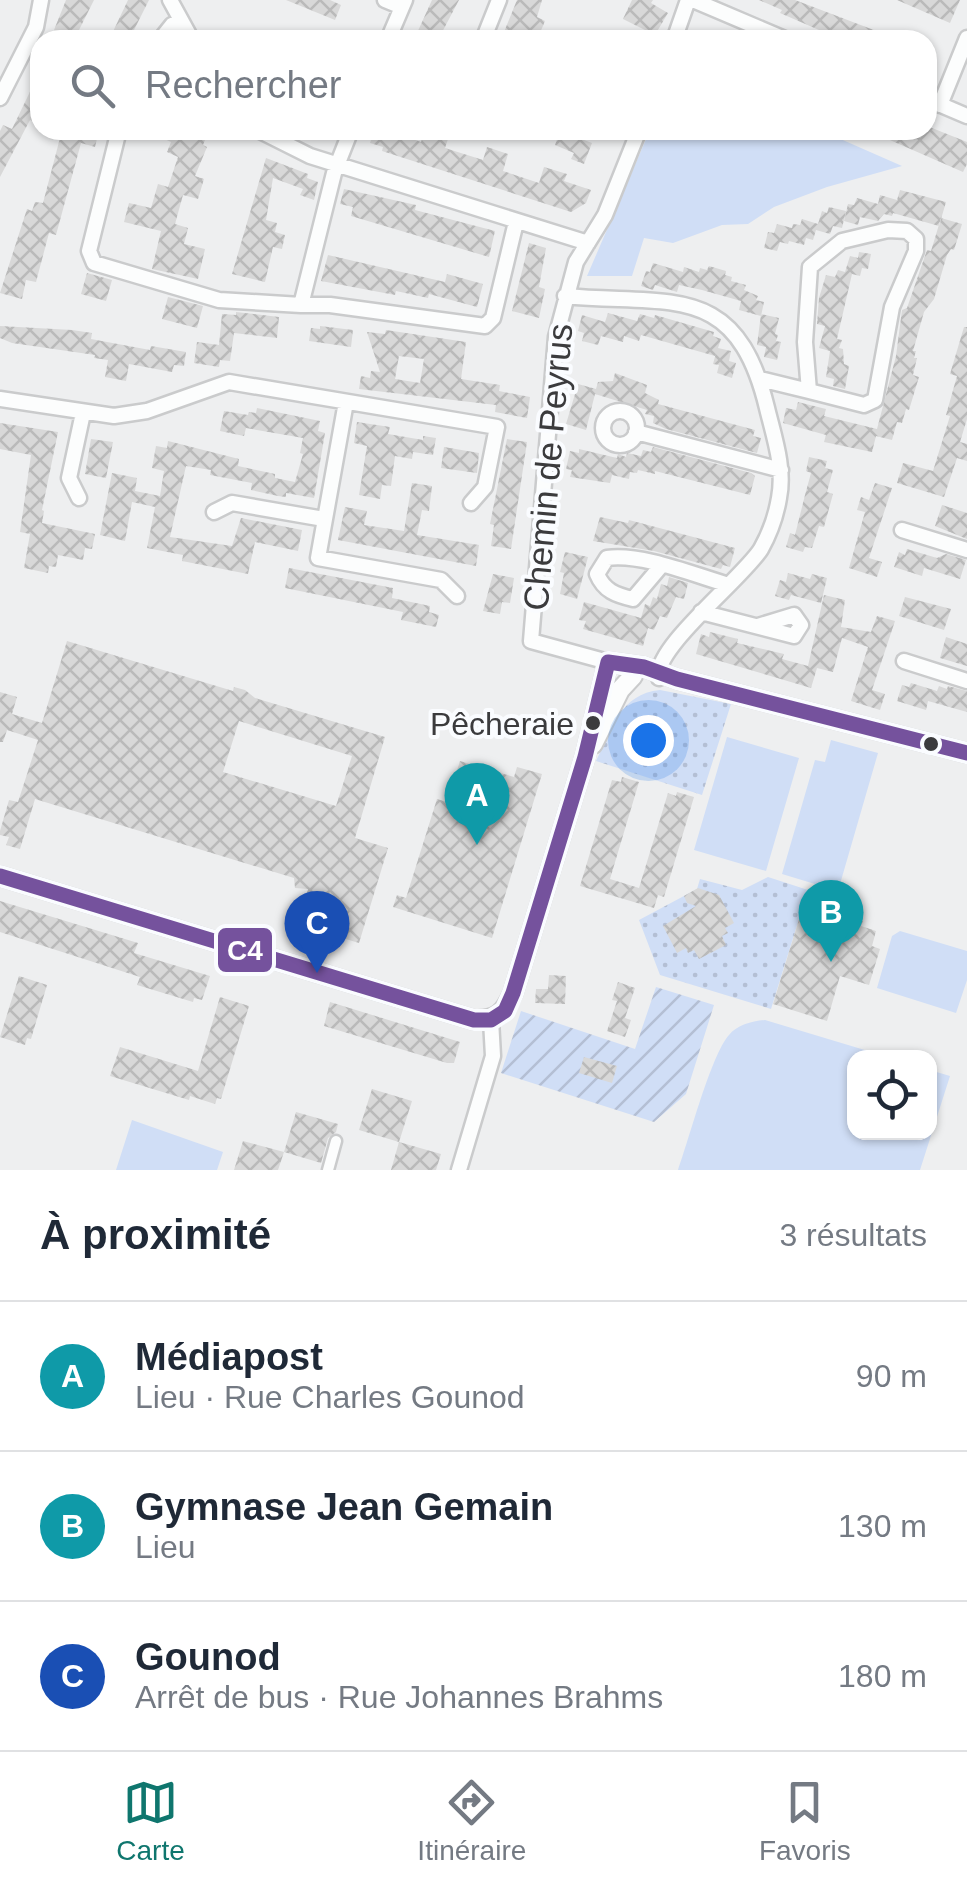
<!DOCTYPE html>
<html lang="fr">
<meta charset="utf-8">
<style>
body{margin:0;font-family:Arial,sans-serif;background:#f6f6f7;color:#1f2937}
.controls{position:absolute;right:30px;bottom:30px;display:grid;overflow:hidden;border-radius:20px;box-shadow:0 2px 8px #0004}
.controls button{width:90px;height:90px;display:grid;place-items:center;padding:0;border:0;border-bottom:2px solid #e0e1e3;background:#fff;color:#1f2937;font:50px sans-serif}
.you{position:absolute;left:648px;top:740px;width:35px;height:35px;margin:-25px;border:8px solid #fff;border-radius:50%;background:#1a73e8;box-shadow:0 0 0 15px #1a73e833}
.badge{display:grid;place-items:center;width:65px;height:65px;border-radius:50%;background:#0f766e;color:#fff;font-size:32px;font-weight:700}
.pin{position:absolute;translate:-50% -82px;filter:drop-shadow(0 2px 5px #0008)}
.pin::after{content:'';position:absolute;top:52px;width:35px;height:30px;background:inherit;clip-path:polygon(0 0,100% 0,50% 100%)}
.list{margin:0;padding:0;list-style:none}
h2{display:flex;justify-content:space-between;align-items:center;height:130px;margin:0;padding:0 40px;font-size:42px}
h2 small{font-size:32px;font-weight:400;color:#747a83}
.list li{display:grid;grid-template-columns:65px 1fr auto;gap:30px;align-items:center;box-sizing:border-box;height:150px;padding:0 40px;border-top:2px solid #e0e1e3}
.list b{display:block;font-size:38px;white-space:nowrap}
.list p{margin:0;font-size:32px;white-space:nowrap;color:#747a83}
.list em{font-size:32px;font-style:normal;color:#747a83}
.icon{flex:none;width:55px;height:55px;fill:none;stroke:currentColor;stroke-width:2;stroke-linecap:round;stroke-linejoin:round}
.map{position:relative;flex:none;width:967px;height:1170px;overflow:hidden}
.search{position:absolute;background:#fff;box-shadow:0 2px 8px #0004;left:30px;right:30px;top:30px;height:110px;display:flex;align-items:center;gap:25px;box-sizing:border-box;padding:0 35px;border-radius:30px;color:#747a83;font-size:38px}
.sheet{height:580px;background:#fff}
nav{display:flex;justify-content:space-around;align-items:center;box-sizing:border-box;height:140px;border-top:2px solid #e0e1e3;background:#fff;font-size:28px;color:#747a83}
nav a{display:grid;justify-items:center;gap:5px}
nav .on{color:#0f766e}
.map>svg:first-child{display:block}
</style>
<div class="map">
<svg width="967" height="1170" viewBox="0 0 967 1170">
<defs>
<pattern id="grass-dots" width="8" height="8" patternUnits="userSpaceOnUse" patternTransform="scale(2.5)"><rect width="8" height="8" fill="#d0def6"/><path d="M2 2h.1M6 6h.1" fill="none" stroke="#b4bfd4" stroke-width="1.8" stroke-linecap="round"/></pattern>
<pattern id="garden-furrows" width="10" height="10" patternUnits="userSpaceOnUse" patternTransform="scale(2.5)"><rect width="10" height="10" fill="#d0def6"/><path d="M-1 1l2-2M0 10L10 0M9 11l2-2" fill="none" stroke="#b4bfd4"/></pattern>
<pattern id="building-cross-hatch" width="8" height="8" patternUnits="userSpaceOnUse" patternTransform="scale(2.5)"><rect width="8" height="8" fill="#d8d8d8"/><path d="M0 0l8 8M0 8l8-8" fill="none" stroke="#bababa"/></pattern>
</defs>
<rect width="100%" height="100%" fill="#eeeff0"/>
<path fill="url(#grass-dots)" d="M660,690L731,704L702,795L596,761C613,728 620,694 660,690Z
M768,877L808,890L771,1009L660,975L639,920L697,889L700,879L742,890Z"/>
<path fill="#d0def6" d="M650,130H820L902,166L827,187L774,207L748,224L722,225L673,243L644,238L632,276H587Z
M727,737L799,758L766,871L694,850Z
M831,740L878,753L838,891L782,874L815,760L825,762Z
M900,931L967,951V980L956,1013L877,988L892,936Z
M765,1020L888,1057L854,1058V1132H930V1070L950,1076L920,1170H678C689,1140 711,1055 729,1035C737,1025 752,1021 765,1020Z
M132,1120L223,1152L217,1170H116Z"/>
<path fill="url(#garden-furrows)" d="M656,987L714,1005L686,1094L654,1122L501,1073L521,1011L635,1049Z"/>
<path fill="url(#building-cross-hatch)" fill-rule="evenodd" d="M66,0H94L74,40H50Z
M128,0H149L129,40H109Z
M286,0H330L341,5L335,20Z
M432,0H459L438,40L417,33Z
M517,0H542L537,17L545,21L537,40H523L504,32Z
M632,0H653L651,3L668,13L655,35L623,19Z
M759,0H795L900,40H842L780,13L782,10Z
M897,0H960L950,23Z
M40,71V124L30,120L0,177V131L3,125L12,129Z
M927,126L967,142V164L963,172L867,130H927Z
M70,130H99L95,147L81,143L56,235L49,233L36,282L26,280L22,299L0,293L27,209L32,211L35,202L43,203L60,138L68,140Z
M145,130H209L203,145L207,147L195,176L204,179L198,199L183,195L175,224L188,228L184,244L205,249L198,279L152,269L161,231L124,222L129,203L151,208L158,184L168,187L178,157L167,152L171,142Z
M374,130H388L421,142L425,130H441L450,133L445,148L483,160L487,147L508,154L503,171L539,183L544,167L567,174L564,181L591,190L586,203L571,212L382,151L383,147L370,143Z
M560,131L592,143L584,164L571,159L574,153L555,145Z
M266,158L308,174L307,178L318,182L314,200L300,195L303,189L273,178L266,220L277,223L275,232L285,235L282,249L273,247L265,282L232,274Z
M344,189L416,205L415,210L495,231L489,257L351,216L353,207L340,204Z
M900,190L946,202L939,226L893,213L892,216L884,214L878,221L860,217L858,225L844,221L848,204L854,205L857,198L878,204L880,195L897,200Z
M829,207L846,211L842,228L833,226L830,234L816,230L813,240L806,238L804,245L789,241L788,244L780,242L777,251L764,248L768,232L774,233L777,224L792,228L793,224L800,225L802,219L818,224L822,211L827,213Z
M941,218L962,224L954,250L951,249L947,255L934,299L924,312L913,351H916L914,358H917L913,375L919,377L909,410L906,409L902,423L897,422L892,440L876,436L872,452L824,442L826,435L783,423L786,408L796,410L798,402L826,409L824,416L877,429L896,356L902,310L907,308L927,250L931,251Z
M529,243L546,248L539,287L545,289L539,318L512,311Z
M859,252L871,254L868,269L862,268L860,276L852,274L837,339L842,340L839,348L843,349L844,364L849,366L845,389L833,386L834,379L826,377L830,351L819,348L825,326L817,324L819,298L826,275L835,277L838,270L852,274L845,272L850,256L858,258Z
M328,255L445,282L447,274L483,284L477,307L429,294L428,298L396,291L395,295L321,281Z
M653,263L683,272L684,267L699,272L700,268L707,270L709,266L726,271L725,275L732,277L731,281L746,285L744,290L758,296L756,300L764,302L761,316L739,310L741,301L702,290L679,285L677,292L655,285L653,290L641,286L646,271L650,272Z
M87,273L112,280L106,301L81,294Z
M168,297L203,306L197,328L162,319Z
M236,312L279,317L277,338L234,333L230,361L220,360L219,367L194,363L197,342L219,345L222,314L236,315Z
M608,313L637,321L640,314L654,318L655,315L714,332L713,336L721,339L718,348L731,351L729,361L736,363L732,378L717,373L719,365L713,364L716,353L715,356L641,335L639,341L624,336L623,342L601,336L598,345L582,341L584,333L578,331L582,315L605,322Z
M761,314L779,318L775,334L778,335L776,341L781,342L777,360L764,357L766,347L757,345Z
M0,326L72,330L92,333L91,339L150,350L151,346L186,352L184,366L174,365L172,372L129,364L126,381L105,377L108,360L94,358L95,355L12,343L0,338Z
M320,326L353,330L351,347L309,341L311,328L320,329Z
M964,327H967V419L960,442L967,444V461L957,458L944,497L897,483L903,463L933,471L950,416L946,415L957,376L950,374Z
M386,330L466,342L461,379L500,385L499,391L530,397L527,418L495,412L496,405L359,389L361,376L370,378L371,371L380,372L367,332L385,334ZM399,356L424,359L420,383L395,379Z
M615,373L647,385L645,393L659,400L658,404L755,430L753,436L761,438L757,453L666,429L653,423L654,416L645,414L647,410L595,394L586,430L566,424L578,384L596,389L598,382L613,381Z
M257,408L320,421L318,431L325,433L314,498L286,493V497L278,496L251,490L252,483L210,475L211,470L186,466L170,537L232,546L241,518L302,530L298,551L255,542L248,574L182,561L183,555L147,548L155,507L132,502L125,541L100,535L112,473L137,478L135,491L160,496L164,471L152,468L156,446L167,448L168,441L239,459L238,466L275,474V478L295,482L303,454L300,453L303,438L246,428L244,436L220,431L224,411L248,415L249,412L256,413Z
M357,422L390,427L388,434L423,440V436L436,438L433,455L413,452L412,459L395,456L391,486L382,485L380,499L359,495L367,446L354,443Z
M0,423L58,432L42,510L44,511L42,523L95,534L92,549L85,548L83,560L58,555L56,567L49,566L48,573L24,568L30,534L20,532L31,455L0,449Z
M91,439L113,442L106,478L85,474Z
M507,439L527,442L511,549L491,546L494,525L490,524Z
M444,447L479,453L477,473L441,468Z
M653,447L751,473L755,476L750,495L655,471V474L638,470L637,473L630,472L629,479L612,475L610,483L570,477L572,470L566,469L570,451L579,453V449L617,458L618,454L626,457L627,453L641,456L643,450L651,452Z
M809,457L827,461L825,468L833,470L827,492L833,494L824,527L819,526L812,548L805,547L803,552L786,547L790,533L795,535L805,495L811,473L806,471Z
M412,483L432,486L429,511L422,510L417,535L479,545L476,566L338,540L345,507L367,511L364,525L404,531Z
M875,483L892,488L869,558L882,562L877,577L849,568L865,512L857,510L861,497L869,500Z
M942,505L967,513V539L935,526Z
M600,517L628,523L629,520L735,548L730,567L723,565L721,569L654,551L593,541Z
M907,549L937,558L946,554L966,560L960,579L924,568L922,576L894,567L899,552L905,555Z
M565,552L588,557L577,599L560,594L564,573L560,572Z
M289,568L393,588L392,598L430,606L429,612L439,615L436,627L401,620L403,612L285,588Z
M788,573L810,579L812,574L827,578L821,603L791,595L789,600L775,596L780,580L786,582Z
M493,574L514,578L510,603L502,602L500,614L483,611Z
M669,577L688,583L684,599L676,597L667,618L660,616L654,630L648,628L643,646L583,629L586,621L579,620L584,602L641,618L645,604L650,606L653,597L657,599L661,584L667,586Z
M824,595L845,600L841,627L871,632L877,616L895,621L872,690L885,694L880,710L851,701L868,647L842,638L833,672L817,668L811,688L696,654L701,634L709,637L710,632L738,639L737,643L784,654L782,659L808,666Z
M905,597L951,609L944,630L899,616Z
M946,637L967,644V666L940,658Z
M67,641L233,691L234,687L245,690L255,698L385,737L355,838L388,848L359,943L339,937L345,917L303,905L308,889L295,888L294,878L35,799L20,849L6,845L9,837L0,835V831L9,800L18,802L38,740L7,730L3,742H0V692L17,697L12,714L42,723ZM239,721L352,756L336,806L223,772Z
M911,683L937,691L939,686L947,689L948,686L967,691V712L928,701L926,710L897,701L902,685L909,687Z
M460,761L514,777L517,767L542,774L492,938L393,907L397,895L406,898L437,799L447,802Z
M622,777L639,782L610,879L639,888L668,793L676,796L677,792L694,797L664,897L658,895L654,908L580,886L612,780L621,782Z
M698,888L719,895L734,923L725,928L728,933L722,936L726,945L699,959L694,950L688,953L686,948L677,953L663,926L696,906L687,903L684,896Z
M0,901L138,943L134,953L210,976L202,1000L194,998L193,1002L137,985L140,977L0,932Z
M804,903L863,921L861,926L876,931L872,946L880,949L869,985L840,976L827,1021L773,1004Z
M549,975L566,976L565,1004L535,1003L536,989H548Z
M19,976L47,985L31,1039L27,1038L25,1045L0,1037Z
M618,982L635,988L625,1018L631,1020L625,1037L607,1031L617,1001L612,1000Z
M220,997L249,1006L221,1099L217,1098L215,1104L190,1096L189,1100L110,1076L120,1047L198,1071Z
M330,1002L460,1042L454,1063H447L324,1026Z
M584,1057L617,1066L612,1083L579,1073Z
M372,1089L412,1101L399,1142L359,1130Z
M296,1112L338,1124L336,1132L328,1138L321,1163L284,1152Z
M243,1141L284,1152L278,1170H234Z
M399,1142L441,1154L436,1170H391Z"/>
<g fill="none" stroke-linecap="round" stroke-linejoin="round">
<defs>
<path id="pedestrian" d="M328,1170L336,1141"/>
<path id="minor" d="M170,0L192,40
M385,0L402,7
M693,0L787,40
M160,40L172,25L181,21
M388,40L405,0
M483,40L499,0
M674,40L688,0
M0,98L36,27L41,0
M927,99L967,116
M940,105L967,38
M119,130L89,251L94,263L219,300L301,305
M258,130L310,156L588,243
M351,130L334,173L301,305H330L485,326L493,318L516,222
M888,230L907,231L916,239V251L892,307L875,400L864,405L809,391L805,342L810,267L842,241Z
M565,296C671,306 736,280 767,408C774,437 785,468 779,498C776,516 770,533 761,549C744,577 652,649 659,678
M760,379L809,391
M0,399L114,416L147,411L229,382L497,427L485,487L471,503
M346,402L318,558L441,580L457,596
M603 428a17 17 0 1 1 34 0a17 17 0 1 1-34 0Z
M636,432L781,470
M79,498L69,478L83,413
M214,512L232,503L324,519
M902,530L967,550
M661,566L633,599C616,595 604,591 597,574L607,558C642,553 694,575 729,585
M701,612L794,636L801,625L794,615L758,626
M904,661L967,681
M608,662L531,641L556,337L576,262L605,215L639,130
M459,1170L493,1056L491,1020"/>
<path id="tertiary" d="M608,662L644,667L677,679L967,753
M593,744L620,690L633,676
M0,876L474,1020C497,1021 504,1013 513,993L585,757L608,662"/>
</defs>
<use href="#pedestrian" stroke="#cacbcc" stroke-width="15"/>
<use href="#minor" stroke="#cacbcc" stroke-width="19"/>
<use href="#tertiary" stroke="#cacbcc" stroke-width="22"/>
<use href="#pedestrian" stroke="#fcfdfd" stroke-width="10"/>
<use href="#minor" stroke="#fcfdfd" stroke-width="14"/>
<use href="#tertiary" stroke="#fcfdfd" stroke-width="18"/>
<defs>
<path id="bus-1" d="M0,876L474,1020H491
M491,1020L505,1011L513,993L585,757L608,662L644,667L677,679L967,753"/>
</defs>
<use href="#bus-1" stroke="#fafcff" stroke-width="22"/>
<use href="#bus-1" stroke="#75529d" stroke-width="15"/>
</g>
<g fill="#3b3b3d" stroke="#fafcff" stroke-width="4">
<circle cx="593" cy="723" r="9"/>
<circle cx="931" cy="744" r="9"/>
</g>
<g text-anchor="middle" stroke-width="8" stroke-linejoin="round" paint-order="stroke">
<g font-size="32" fill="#3b3b3d" stroke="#fafcff" text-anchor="end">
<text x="574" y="735">Pêcheraie</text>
</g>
<g font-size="35" fill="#3b3b3d" stroke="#fafcff">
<text transform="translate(548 467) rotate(-85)" y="12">Chemin de Peyrus</text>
</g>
</g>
<rect stroke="#fafcff" stroke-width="4" x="216" y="926" width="58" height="48" rx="10" fill="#75529d"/>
<g font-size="28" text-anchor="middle" font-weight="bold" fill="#fff">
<text x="245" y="960">C4</text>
</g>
</svg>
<div class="controls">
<button><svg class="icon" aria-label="locate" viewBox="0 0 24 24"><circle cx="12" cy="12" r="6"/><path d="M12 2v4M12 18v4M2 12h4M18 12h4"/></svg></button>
</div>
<div class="you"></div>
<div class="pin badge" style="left:477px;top:845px;background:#0f9aa8">A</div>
<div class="pin badge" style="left:831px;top:962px;background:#0f9aa8">B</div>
<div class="pin badge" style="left:317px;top:973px;background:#1a4fb4">C</div>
<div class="search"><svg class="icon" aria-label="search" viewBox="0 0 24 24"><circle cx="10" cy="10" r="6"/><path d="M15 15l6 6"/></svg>Rechercher</div>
</div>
<section class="sheet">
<h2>À proximité<small>3 résultats</small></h2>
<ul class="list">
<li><span class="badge" style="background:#0f9aa8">A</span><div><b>Médiapost</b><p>Lieu · Rue Charles Gounod</p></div><em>90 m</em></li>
<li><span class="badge" style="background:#0f9aa8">B</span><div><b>Gymnase Jean Gemain</b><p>Lieu</p></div><em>130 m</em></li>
<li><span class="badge" style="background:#1a4fb4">C</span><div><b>Gounod</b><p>Arrêt de bus · Rue Johannes Brahms</p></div><em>180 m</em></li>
</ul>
</section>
<nav>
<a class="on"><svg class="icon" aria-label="map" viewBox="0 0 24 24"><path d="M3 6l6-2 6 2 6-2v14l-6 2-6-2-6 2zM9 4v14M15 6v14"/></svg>Carte</a>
<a><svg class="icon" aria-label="directions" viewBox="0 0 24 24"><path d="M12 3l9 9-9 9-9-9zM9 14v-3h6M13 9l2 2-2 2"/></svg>Itinéraire</a>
<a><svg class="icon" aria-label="saved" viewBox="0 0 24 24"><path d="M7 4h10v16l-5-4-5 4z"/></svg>Favoris</a>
</nav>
